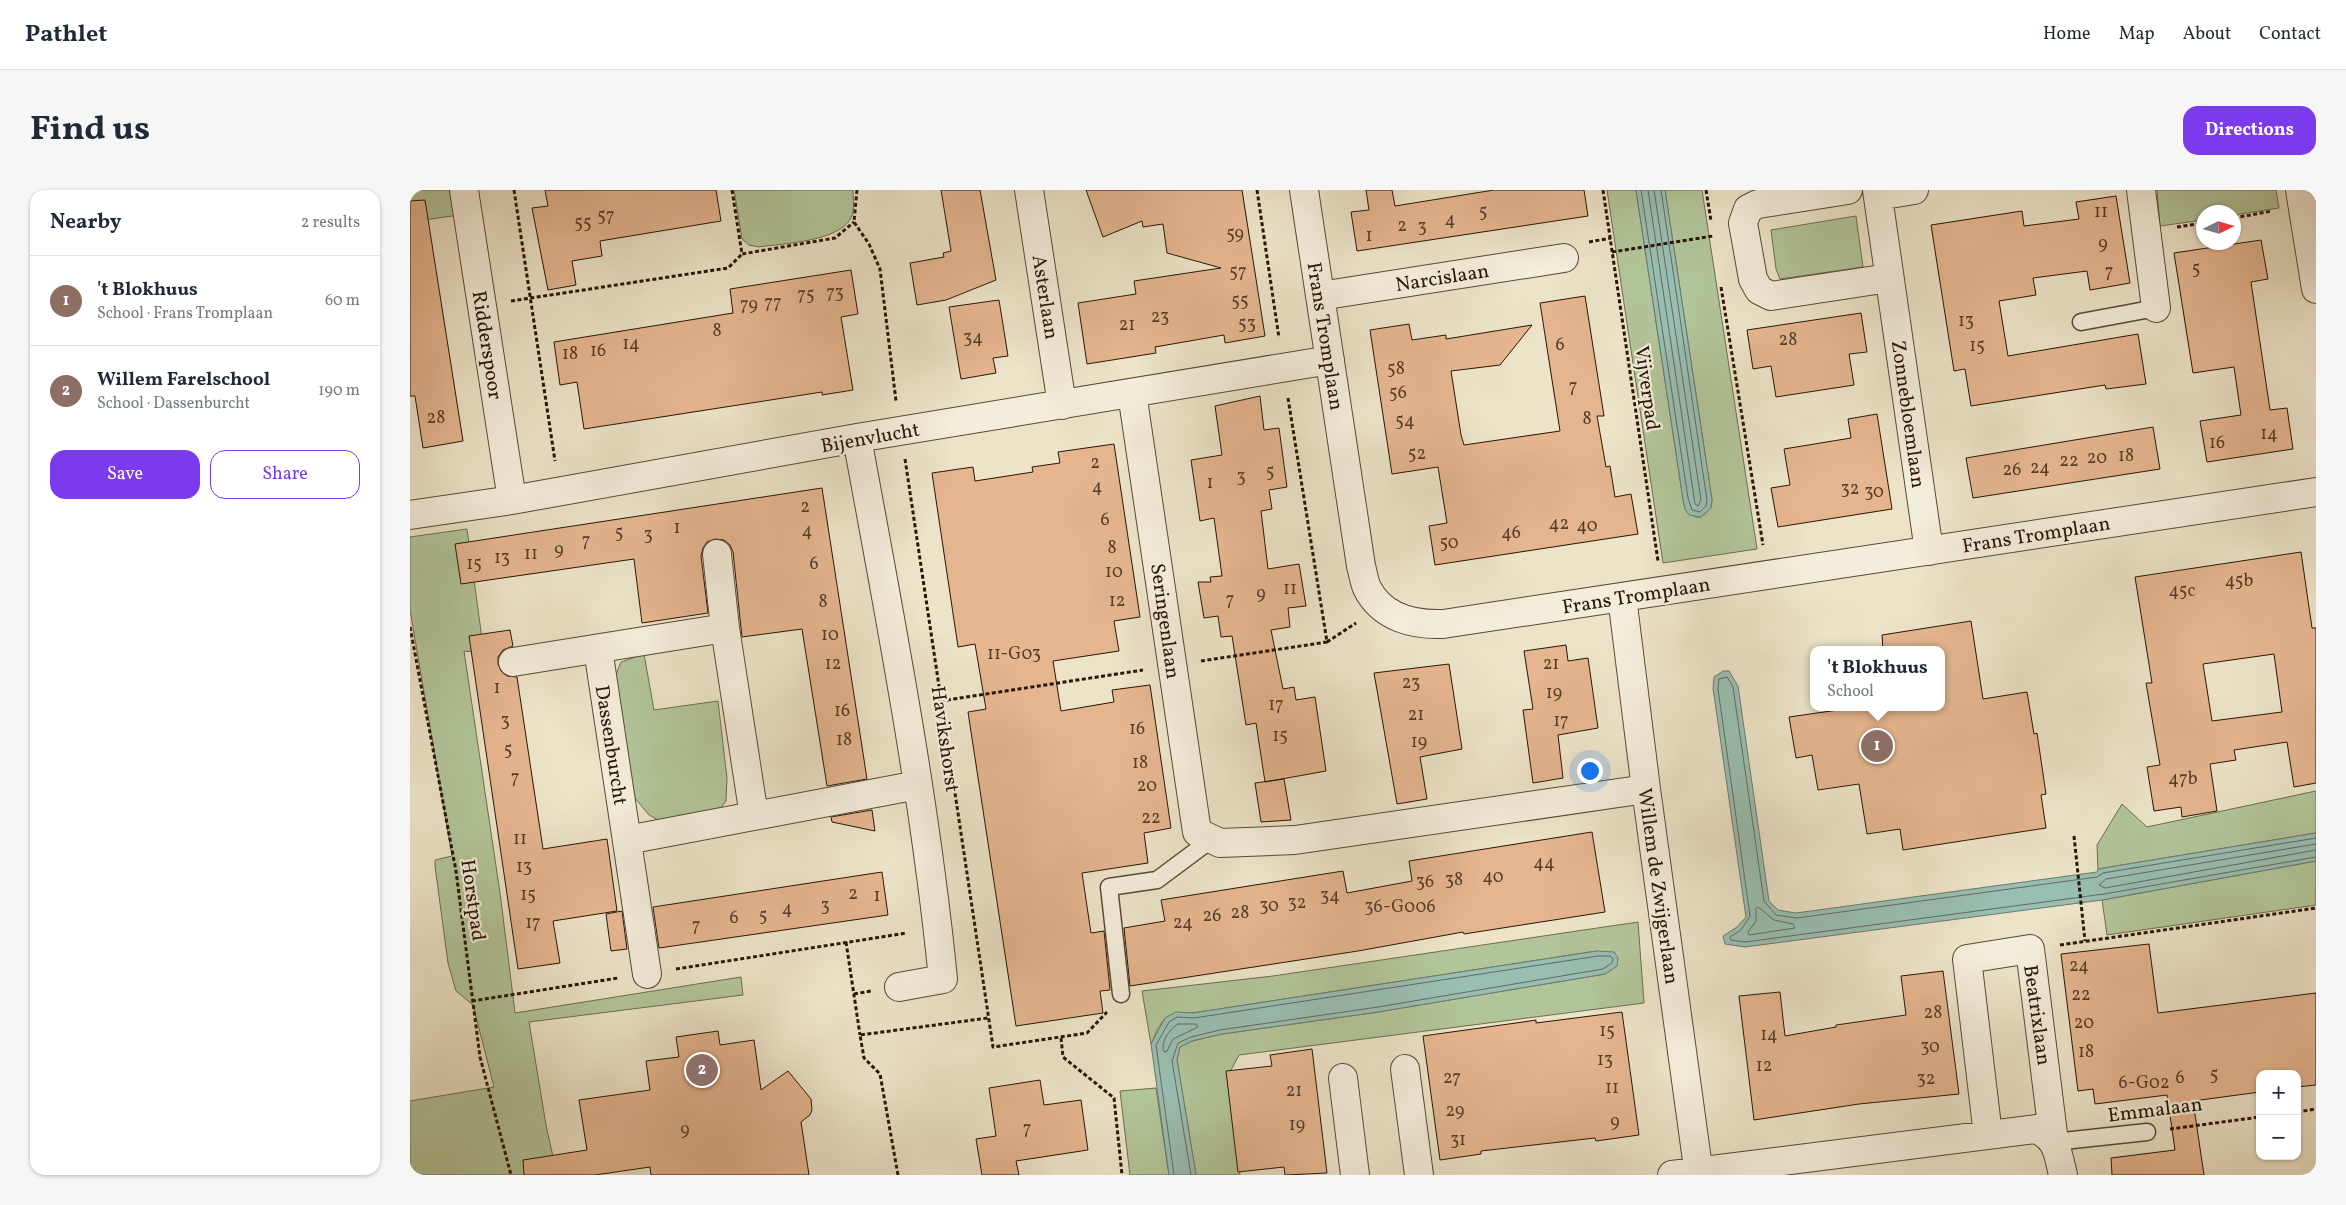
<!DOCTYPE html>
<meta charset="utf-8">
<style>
body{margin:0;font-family:Vollkorn,serif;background:#f6f6f7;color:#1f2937}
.controls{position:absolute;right:15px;bottom:15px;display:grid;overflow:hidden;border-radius:10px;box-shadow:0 1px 4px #0004}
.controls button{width:45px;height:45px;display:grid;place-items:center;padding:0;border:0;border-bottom:1px solid #e0e1e3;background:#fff;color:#1f2937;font:25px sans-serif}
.compass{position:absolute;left:1786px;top:15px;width:45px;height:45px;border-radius:50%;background:#fff;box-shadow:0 1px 4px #0004;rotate:85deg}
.you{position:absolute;left:1179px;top:580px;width:18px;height:18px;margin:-12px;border:4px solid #fff;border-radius:50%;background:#1a73e8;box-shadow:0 0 0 8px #1a73e833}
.badge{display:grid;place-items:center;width:32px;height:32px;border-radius:50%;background:#7c3aed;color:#fff;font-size:16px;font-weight:700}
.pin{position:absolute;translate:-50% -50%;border:2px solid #fff;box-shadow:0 1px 5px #0006}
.popup{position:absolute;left:1400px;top:456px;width:135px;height:65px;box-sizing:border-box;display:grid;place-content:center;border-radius:10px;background:#fff;filter:drop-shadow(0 1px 4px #0005);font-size:16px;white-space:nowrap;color:#747a83}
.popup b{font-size:19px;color:#1f2937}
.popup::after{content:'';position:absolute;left:50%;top:100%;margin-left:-10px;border:10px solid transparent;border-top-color:#fff}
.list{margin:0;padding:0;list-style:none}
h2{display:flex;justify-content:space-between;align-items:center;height:65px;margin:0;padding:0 20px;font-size:21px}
h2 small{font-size:16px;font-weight:400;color:#747a83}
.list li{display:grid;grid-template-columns:32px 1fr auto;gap:15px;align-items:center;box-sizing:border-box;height:90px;padding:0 20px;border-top:1px solid #e0e1e3}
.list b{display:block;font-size:19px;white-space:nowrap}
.list p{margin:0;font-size:16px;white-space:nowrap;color:#747a83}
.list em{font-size:16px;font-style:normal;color:#747a83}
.actions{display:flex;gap:10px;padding:15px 20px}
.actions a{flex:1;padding:11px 0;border:1px solid #7c3aed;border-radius:15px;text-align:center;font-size:18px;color:#7c3aed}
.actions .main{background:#7c3aed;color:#fff}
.map{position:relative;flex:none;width:1906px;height:985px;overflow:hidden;border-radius:15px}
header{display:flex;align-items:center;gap:30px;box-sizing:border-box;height:70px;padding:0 25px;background:#fff;border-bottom:1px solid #e0e1e3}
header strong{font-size:24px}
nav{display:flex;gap:28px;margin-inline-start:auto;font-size:18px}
.intro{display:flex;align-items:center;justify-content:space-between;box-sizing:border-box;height:120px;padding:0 30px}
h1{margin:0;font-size:35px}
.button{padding:12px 22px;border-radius:15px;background:#7c3aed;color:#fff;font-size:18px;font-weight:700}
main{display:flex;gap:30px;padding:0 30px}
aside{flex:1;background:#fff;border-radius:15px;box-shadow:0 1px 4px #0004}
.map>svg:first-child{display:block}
</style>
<header>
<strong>Pathlet</strong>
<nav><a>Home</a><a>Map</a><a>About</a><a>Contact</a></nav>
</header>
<div class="intro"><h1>Find us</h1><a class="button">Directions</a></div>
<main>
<aside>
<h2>Nearby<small>2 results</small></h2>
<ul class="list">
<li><span class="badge" style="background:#8d6e63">1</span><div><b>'t Blokhuus</b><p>School · Frans Tromplaan</p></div><em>60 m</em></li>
<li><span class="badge" style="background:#8d6e63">2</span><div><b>Willem Farelschool</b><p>School · Dassenburcht</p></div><em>190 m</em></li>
</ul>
<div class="actions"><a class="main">Save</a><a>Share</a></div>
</aside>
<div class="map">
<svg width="1906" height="985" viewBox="0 0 1906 985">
<rect width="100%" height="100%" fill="#ece3c8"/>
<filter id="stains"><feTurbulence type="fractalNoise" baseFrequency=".004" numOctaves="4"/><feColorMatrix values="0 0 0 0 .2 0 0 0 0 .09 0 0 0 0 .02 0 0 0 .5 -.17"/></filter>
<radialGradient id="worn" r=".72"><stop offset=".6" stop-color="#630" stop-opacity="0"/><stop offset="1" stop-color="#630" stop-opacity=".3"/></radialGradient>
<path fill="#b2c59a" stroke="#6e6d50" d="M0,0H45L49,25L0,32Z
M324,0H443C443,8 445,20 441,28C428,52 374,53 349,57L339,55L332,49Z
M1197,0H1226L1273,309L1275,319L1285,327H1291L1301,318L1302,310L1255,0H1292L1347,359L1253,373Z
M1747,0H1866L1869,18L1824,25V22H1794L1793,30L1750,36Z
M1446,26L1453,77L1370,89L1366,79L1361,40Z
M57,339L74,463L54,461L90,703L105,823L331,787L333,805L119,832L136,935L147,985H0V911L84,897L63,815L46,801L38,773L25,676V670L42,666L0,420V347Z
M234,464L244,520L308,511L317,588L316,611L307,623L254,633L239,625L224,607L216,574L205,487L211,472Z
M1906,601V643L1688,679L1687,655L1712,614L1737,637Z
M1906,671V715L1697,745L1692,710Z
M1228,732L1234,813L829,865L819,884L830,985H786L767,870L770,857L782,851L812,844L968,822L1195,784L1207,776L1187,761L783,823C754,822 752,829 741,854L732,801L863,786Z
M746,898L759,985H720L710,901Z"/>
<path fill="#99beb2" stroke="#6d7a6d" d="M1226,0H1255L1302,310L1301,318L1291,327L1279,325L1275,319L1273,309Z
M1313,481H1319L1328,496L1359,711L1368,720L1386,723L1687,682L1688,679L1906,643V671L1692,710L1335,757L1315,754L1313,746L1327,737L1336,727L1303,498L1304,487Z
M1187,761L1204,762L1208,768L1207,776L1195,784L968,822L812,844L782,851L770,857L767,870L786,985H759L741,854L755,828L766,822L783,823Z"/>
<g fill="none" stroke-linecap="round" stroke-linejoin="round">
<path stroke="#626a5c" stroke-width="1" d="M1231,0L1278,308L1282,320L1290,322L1296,316L1297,310L1251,0
M1238,0L1284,307L1285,314L1288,316L1291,310L1244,0
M1906,648L1693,683L1687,687L1387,728L1366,725L1354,711L1323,497L1317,487L1309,489L1308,499L1340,726L1331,740L1320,747L1321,750L1335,752L1694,704L1906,667
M1906,654L1696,689L1689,695L1695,698L1906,660
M1348,717L1364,730L1383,734L1385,738L1339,745L1338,742L1346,731V719Z
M768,834H786L788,837L763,849L757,861L754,862C750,853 759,839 768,834Z
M764,985L746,855L759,832L767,827L784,828L1188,766H1200L1203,769L1202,773L1193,779L968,817L810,840L781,847L768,853L762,871L781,985"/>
</g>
<path fill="#e4b58f" stroke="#2a1505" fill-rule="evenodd" d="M135,0H306L311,31L190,51L192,66L162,71L166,95L138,100L122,18L138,16Z
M531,0H570L586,90L536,110L507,115L500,73L534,67L533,63L541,61Z
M676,0H832L855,146L815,153L814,145L745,157L746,163L677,174L668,113L726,104L724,91L811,78L757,63L753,34L733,37L732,31L693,47Z
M956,0H982L985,16L1084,0H1174L1178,26L947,61L941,22L959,20Z
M1706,6L1720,93L1680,100L1677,81L1623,88L1626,105L1589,111L1598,166L1728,144L1736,194L1696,199L1695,195L1561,216L1555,179L1544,181L1521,35L1612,21L1614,36L1669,29L1666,12Z
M15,10L53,251L13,258L5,206H0V11Z
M1851,50L1858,89L1841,92L1860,220L1877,218L1883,259L1797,272L1790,231L1831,225L1824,177L1783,183L1764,63Z
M441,80L448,124L431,127L443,200L412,205V202L174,239L167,192L150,195L144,152L323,123L320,99Z
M1175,106L1194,226H1187L1196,277L1200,276L1205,307L1221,304L1228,344L1025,375L1019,336L1037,333L1028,277L982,284L960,140L999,134L1002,150L1036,145V149L1122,135L1090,175L1041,181L1051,245L1054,255L1150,241L1130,113Z
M589,110L598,166L583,168L586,183L551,189L539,117Z
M1451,123L1457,162L1439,164L1444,195L1366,207L1361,176L1343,179L1337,140Z
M850,206L854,240L869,238L877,297L859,300L862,319L851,321L858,379L889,374L896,416L878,418L880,437L861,440L873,499L884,497L886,510L905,507L916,581L855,592L846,533L836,535L822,446L811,447L808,426L794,428L788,392H801L800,387L812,386L804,328L790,331L781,270L812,265L805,216Z
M1467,224L1482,319L1368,337L1361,298L1380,295L1374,259L1441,248L1438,229Z
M1743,237L1750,279L1563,308L1556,268Z
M704,254L730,427L704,431L709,461L643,471L651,521L704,512L702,500L740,495L761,638L734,643L738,673L672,683L681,743L694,741L700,800L690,801L693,823L606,836L558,522L576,519L565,454L548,457L522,283L563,277L565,291L623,282L622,277L650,273L648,262Z
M412,298L457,589L417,596L392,439L332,447L323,362L320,355L314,350L305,349L297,352L293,358L291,366L298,423L232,433L224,369L51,394L45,354Z
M1891,362L1902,438H1906V593L1884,597L1877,552L1824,560L1826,570L1800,574L1807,621L1772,627L1771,617L1744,621L1737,577L1750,575L1736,493H1742L1725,387ZM1864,464L1872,522L1802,531L1793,474Z
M1561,431L1573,509L1617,502L1624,544L1627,543L1636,604L1631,605L1636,638L1493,660L1490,639L1457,644L1449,594L1408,600L1402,565L1386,568L1379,527L1449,517H1531V460H1473L1472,445Z
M100,440L103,456L93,460L88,467V474L91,481L97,486L107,487L133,659L197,649L207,721L143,731L150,773L108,779L59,446Z
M1156,455L1158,471L1178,468L1188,538L1148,545L1153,588L1123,593L1113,520L1123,519L1114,461Z
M1039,474L1052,559L1010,567L1017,609L987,614L964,483Z
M874,589L881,630L851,632L845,593Z
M462,620L465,641L422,632L421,627Z
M1182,642L1195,722L1054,744L1053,742L948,761L720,796L714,738L755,731L751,710L933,681L937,703L1002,691L999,671Z
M472,682L478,725L249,758L243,717Z
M212,721L217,759L201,761L196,724Z
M1739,754L1748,823L1906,803V895L1887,897V884H1850V902L1783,911L1794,985H1702L1701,968L1765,960L1757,905L1685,914L1683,899L1668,901L1651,764Z
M1533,781L1549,904L1449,914L1344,930L1329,806L1370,802L1375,846L1426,837V835L1496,825L1491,786Z
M1212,822L1229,945L1186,951L1185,948L1071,961V964L1030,970L1013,846L1113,832L1126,830V833Z
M308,841L310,855L344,850L351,900L378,881L401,909L402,920L400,925L391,932L399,985H241L240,977L185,985H114L113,970L177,960L169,910L240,900L236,871L269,867L266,847Z
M902,859L917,983L875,985L874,977L828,982L816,881L862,876L860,865Z
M630,890L634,915L671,910L678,960L606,971L609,985H572L566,949L586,946L579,898Z"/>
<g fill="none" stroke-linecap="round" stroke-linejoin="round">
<defs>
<path id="lane" d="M1671,132L1746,118
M711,804L699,697L747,690L802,649
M1644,952L1737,942"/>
<path id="street" d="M54,0L102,310
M619,0L652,215
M894,0L951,376C953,383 954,391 957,398C972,428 1004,435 1033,434L1906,302
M1438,0L1348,14L1338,19L1333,33L1343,89L1349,100L1361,106L1479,88
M1467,0L1519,361
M1731,0L1746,118
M1890,0L1906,99
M1468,6L1504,0
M910,106L1154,68
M722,203L787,642L810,653L885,650L1236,599
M447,248C480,428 515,607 533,789L489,797
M0,325L102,310L447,248L920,170
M307,364L315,438L344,626
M1212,407L1236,599L1289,985
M188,459L237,784
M103,472L315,438
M217,650L508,595
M995,879L1009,985
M933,888L945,985
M1578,945L1557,769L1620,759L1644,952
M1262,985L1626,939C1648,949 1648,964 1653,985"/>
</defs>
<use href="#lane" stroke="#5a4836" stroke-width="19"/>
<use href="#street" stroke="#5a4836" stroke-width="30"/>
<path stroke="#2a1505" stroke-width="3" stroke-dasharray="4 2.5" stroke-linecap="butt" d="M104,0L145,271
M322,0L332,64L425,48L444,32
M447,0L444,32L459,54L470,79L486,211
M847,0L869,148
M1193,0L1248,371
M1296,0L1301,31
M1824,28L1862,21
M1767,37L1794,33
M1179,52L1201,48
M1202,62L1303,46
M1311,97L1353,355
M101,111L318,78L332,64
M495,269L583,857L677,843L697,822
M0,437L46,681L70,867L101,985
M917,452L946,433
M791,471L917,452L878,208
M524,512L733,480
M1664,646L1675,751
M436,752L450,845
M1650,755L1906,718
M266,779L497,743
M444,804L461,801
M62,811L208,788
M651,848L653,867L704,908L712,985
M1887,922L1906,919
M1760,939L1850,927
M488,985L470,884L454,868L450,845L578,828"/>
<use href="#lane" stroke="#f3eddb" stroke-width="16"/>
<use href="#street" stroke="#f3eddb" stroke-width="28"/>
</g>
<g text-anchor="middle" stroke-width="4.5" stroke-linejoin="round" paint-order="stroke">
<g font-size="18" fill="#583d28">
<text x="1073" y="27">5</text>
<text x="1691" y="27">11</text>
<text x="196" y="31">57</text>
<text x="1040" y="35">4</text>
<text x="173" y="38">55</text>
<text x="992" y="41">2</text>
<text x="1012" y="42">3</text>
<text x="825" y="49">59</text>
<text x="959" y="51">1</text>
<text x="1693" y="59">9</text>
<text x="1786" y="84">5</text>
<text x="828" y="87">57</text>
<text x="1699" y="87">7</text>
<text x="425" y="108">73</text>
<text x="396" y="110">75</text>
<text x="830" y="116">55</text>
<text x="363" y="118">77</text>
<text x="339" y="120">79</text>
<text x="750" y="132">23</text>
<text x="1556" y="136">13</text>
<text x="837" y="139">53</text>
<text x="717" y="140">21</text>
<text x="307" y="146">8</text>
<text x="563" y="153">34</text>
<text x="1378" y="155">28</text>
<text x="221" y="159">14</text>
<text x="1150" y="160">6</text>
<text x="1567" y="161">15</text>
<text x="188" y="166">16</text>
<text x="160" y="169">18</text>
<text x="986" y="184">58</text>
<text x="1163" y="202">7</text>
<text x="988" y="208">56</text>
<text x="26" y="233">28</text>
<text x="1177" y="234">8</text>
<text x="995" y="236">54</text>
<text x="1859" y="249">14</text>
<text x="1807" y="258">16</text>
<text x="1007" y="269">52</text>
<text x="1716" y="271">18</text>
<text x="1687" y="273">20</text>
<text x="1659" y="276">22</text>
<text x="685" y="278">2</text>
<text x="1630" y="283">24</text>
<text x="1602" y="285">26</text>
<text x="860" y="287">5</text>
<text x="831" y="292">3</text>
<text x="800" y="298">1</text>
<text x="687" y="302">4</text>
<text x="1440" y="304">32</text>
<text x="1464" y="307">30</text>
<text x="395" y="322">2</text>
<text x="695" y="335">6</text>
<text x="1149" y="339">42</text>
<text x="1177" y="341">40</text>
<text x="267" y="343">1</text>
<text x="397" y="346">4</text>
<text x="209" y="348">5</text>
<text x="1101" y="348">46</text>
<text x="238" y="350">3</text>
<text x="176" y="356">7</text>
<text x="1039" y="358">50</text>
<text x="702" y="363">8</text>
<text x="149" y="365">9</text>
<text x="121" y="369">11</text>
<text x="92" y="373">13</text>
<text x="64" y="379">15</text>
<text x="404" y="379">6</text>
<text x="704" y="387">10</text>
<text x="1829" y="396">45b</text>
<text x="880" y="404">11</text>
<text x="1772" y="406">45c</text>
<text x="851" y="409">9</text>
<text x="820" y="415">7</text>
<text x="707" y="416">12</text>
<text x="413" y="417">8</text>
<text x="420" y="450">10</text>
<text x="604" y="469">11-G03</text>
<text x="423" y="479">12</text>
<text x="1141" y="479">21</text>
<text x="1001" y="498">23</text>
<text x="87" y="503">1</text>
<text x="1144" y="508">19</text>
<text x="866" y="520">17</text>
<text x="432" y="526">16</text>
<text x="1006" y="530">21</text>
<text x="95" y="536">3</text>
<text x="1151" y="536">17</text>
<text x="727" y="544">16</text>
<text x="870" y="551">15</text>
<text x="434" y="555">18</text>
<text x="1009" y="557">19</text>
<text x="98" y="565">5</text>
<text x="730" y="578">18</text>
<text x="105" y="593">7</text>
<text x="1773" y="594">47b</text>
<text x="737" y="601">20</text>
<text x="741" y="633">22</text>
<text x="110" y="654">11</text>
<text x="1134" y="678">44</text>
<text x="114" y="682">13</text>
<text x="1083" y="692">40</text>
<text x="1044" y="695">38</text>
<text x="1015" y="697">36</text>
<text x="443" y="709">2</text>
<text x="118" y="710">15</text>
<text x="467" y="711">1</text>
<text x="920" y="711">34</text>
<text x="887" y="718">32</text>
<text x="415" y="721">3</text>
<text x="859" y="721">30</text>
<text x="990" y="722">36-G006</text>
<text x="377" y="724">4</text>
<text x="830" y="728">28</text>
<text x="353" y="731">5</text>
<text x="802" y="731">26</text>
<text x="324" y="733">6</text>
<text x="123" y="738">17</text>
<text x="773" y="738">24</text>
<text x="286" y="741">7</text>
<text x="1669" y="781">24</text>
<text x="1671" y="810">22</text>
<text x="1523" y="828">28</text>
<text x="1674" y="838">20</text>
<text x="1197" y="846">15</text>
<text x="1359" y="850">14</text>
<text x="1520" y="862">30</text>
<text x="1676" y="867">18</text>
<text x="1195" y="875">13</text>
<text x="1354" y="881">12</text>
<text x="1804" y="890">5</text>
<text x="1042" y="893">27</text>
<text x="1770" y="893">6</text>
<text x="1516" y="894">32</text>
<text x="1734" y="898">6-G02</text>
<text x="1202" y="903">11</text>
<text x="884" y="906">21</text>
<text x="1045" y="926">29</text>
<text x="1205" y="937">9</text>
<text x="887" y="940">19</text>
<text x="617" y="944">7</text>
<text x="275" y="945">9</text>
<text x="1048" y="955">31</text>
</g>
<g font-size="20" fill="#2a1505" stroke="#f3eddb">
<text transform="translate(1032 87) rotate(-9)" y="7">Narcislaan</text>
<text transform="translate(636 107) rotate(81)" y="7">Asterlaan</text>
<text transform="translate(916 146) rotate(81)" y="7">Frans Tromplaan</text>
<text transform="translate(78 155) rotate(81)" y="7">Ridderspoor</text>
<text transform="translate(1238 198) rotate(82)" y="7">Vijverpad</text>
<text transform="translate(1499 224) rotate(82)" y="7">Zonnebloemlaan</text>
<text transform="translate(460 247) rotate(-10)" y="7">Bijenvlucht</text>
<text transform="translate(1626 344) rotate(-9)" y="7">Frans Tromplaan</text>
<text transform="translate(1226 405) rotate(-9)" y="7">Frans Tromplaan</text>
<text transform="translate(756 431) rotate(82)" y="7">Seringenlaan</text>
<text transform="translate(536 549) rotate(82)" y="7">Havikshorst</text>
<text transform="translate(202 555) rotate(81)" y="7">Dassenburcht</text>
<text transform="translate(1249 696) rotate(82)" y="7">Willem de Zwijgerlaan</text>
<text transform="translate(64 710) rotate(82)" y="7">Horstpad</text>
<text transform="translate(1628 825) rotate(82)" y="7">Beatrixlaan</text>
<text transform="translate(1745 919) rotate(-7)" y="7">Emmalaan</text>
</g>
</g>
<rect width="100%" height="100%" filter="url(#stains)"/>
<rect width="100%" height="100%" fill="url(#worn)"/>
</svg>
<div class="controls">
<button>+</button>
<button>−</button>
</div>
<svg class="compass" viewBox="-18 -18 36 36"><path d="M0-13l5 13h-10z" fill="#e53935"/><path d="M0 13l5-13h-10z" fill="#747a83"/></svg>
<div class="you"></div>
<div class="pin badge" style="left:1467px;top:556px;background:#8d6e63">1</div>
<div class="popup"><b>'t Blokhuus</b>School</div>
<div class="pin badge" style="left:292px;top:880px;background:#8d6e63">2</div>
</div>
</main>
